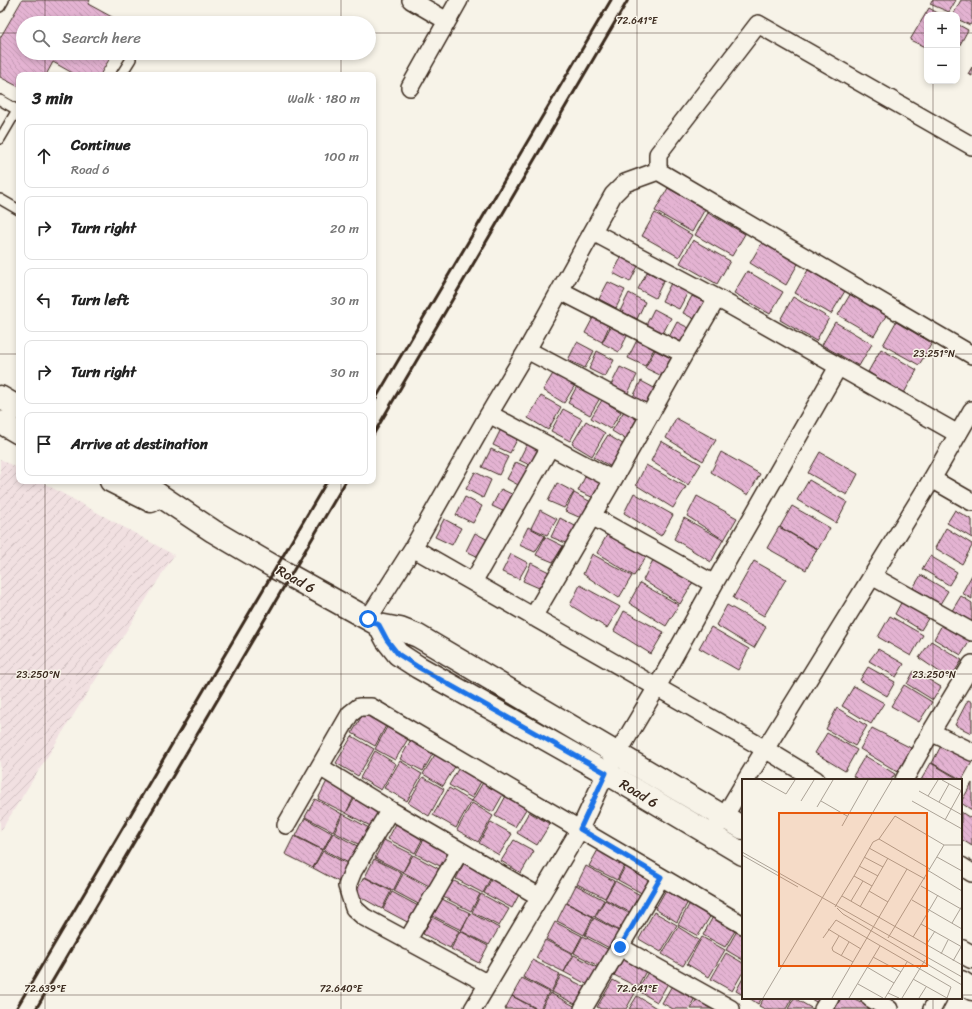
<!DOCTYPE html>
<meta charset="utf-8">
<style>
body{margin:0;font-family:Sriracha,sans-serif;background:#f2f2f2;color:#222}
.controls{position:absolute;right:12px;top:12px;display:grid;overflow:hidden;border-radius:8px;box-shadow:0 2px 6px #0003}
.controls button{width:36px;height:36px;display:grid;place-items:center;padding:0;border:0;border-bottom:1px solid #e0e0e0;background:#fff;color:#222;font:20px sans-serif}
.stop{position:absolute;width:12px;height:12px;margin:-9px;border:3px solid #1a73e8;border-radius:50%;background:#fff}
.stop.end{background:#1a73e8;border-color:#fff;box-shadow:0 1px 4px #0008}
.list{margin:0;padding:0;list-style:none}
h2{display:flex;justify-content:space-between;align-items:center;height:52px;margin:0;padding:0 16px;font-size:17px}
h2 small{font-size:13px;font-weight:400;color:#767676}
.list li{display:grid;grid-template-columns:26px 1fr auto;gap:12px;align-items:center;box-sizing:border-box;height:64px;margin:0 8px 8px;padding:0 8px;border:1px solid #e0e0e0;border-radius:8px}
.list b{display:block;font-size:15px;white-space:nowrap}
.list p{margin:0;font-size:13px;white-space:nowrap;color:#767676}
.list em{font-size:13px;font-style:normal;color:#767676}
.icon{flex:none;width:22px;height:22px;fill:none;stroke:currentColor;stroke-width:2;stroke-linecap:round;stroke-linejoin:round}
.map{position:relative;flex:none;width:972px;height:1009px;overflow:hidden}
.search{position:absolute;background:#fff;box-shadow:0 2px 6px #0003;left:16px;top:16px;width:360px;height:44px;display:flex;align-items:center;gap:10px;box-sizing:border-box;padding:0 14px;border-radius:22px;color:#767676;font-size:15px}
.panel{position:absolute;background:#fff;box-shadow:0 2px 6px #0003;left:16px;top:72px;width:360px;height:412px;border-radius:8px}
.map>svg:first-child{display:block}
</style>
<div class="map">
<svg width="972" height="1009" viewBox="0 0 972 1009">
<defs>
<pattern id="industrial-furrows" width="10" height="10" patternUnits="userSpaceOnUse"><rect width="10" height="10" fill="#f1e0e1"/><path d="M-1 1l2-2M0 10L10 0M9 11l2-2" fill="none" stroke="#d0c0c1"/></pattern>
<pattern id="building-back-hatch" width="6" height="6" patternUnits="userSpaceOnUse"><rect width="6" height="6" fill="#e4b3d2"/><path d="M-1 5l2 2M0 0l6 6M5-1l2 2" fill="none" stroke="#c49ab4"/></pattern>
</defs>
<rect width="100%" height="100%" fill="#f7f3e8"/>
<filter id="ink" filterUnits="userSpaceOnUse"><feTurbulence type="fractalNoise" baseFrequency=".025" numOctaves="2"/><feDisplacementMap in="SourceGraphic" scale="8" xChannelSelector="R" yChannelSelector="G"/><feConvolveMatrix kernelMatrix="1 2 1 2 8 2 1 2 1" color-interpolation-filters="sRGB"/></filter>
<g filter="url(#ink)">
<path fill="url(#industrial-furrows)" d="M0,459L19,469V481H40L174,555L0,832Z"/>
<path fill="url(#building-back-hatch)" stroke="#3b2a1e" d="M22,0H90L88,4L123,23H23V53H113L100,75H76L53,62L46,75H19V87L0,77V38Z
M932,0H956L949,12L930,4Z
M961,0H972V22L970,25L957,19V15H953Z
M929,8L941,15H927V48L910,40Z
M957,24L968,30L957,50Z
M972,67V76L968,74Z
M668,188L705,209L692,232L655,211Z
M655,213L692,235L679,257L642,236Z
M708,213L745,234L732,256L695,235Z
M693,240L730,261L717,284L680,263Z
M763,241L799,262L786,285L750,263Z
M622,256L639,264L630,282L613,273Z
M808,270L845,291L831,314L795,293Z
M747,271L783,292L770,314L734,293Z
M647,272L664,280L655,298L638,289Z
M608,282L625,290L616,308L599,299Z
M671,283L688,292L679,309L662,301Z
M629,293L645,302L637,319L620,311Z
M851,293L887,314L874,336L838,315Z
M692,296L709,304L700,322L683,313Z
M793,297L829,318L816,341L780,320Z
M654,309L671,318L662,335L645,327Z
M594,316L610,324L602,342L585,333Z
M677,322L693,330L685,347L668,339Z
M835,322L872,344L859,366L822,345Z
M896,322L932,343L919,365L883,345Z
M611,326L628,334L619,352L602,343Z
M637,340L654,349L645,366L628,358Z
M577,342L594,351L585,368L568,360Z
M881,349L917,370L904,393L868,372Z
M655,350L671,358L662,376L645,368Z
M597,351L614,360L605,377L589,369Z
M620,367L637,375L628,393L611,385Z
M554,372L575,385L564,403L543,390Z
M641,381L658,390L649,407L632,399Z
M577,386L600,398L590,415L568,403Z
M541,396L561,407L548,430L528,418Z
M602,400L621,412L610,429L591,418Z
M563,409L582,419L570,441L551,431Z
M624,411L641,422L630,442L612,431Z
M676,418L716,440L703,461L666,438Z
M586,421L605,433L592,456L572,444Z
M502,427L519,436L510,453L493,445Z
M608,435L626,446L613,468L594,457Z
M661,441L701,464L688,485L651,461Z
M528,442L545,451L536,468L519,460Z
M491,449L508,457L499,475L482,467Z
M721,452L760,474L748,495L711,472Z
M820,452L858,474L847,495L808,473Z
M516,462L533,470L524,488L507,479Z
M646,465L686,487L673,508L636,485Z
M475,472L491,480L483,498L466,489Z
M587,473L604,482L594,498L578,491Z
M809,480L847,502L836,523L797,500Z
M557,483L574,492L564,508L548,501Z
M501,489L518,497L509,514L492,506Z
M574,493L591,502L581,518L565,511Z
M634,493L673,515L661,536L624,513Z
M697,496L737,518L724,540L687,516Z
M465,497L482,506L473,523L456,515Z
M792,506L830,528L818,549L780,527Z
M540,510L557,519L547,535L531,528Z
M955,510L972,520V538L947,523Z
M560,518L577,527L568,544L551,537Z
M684,518L723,540L711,562L674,539Z
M444,519L461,528L452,545L435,537Z
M528,527L545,536L535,552L519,545Z
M779,527L817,549L806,570L767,548Z
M946,528L972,544V546L962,564L935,548Z
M475,533L492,542L483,559L466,551Z
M608,533L647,555L634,576L597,553Z
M545,537L563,546L553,562L536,555Z
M511,554L528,563L519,579L502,572Z
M592,554L632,576L619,598L583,574Z
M930,556L957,572L949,585L922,569Z
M653,560L693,582L680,604L643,580Z
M754,561L786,579L764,616L733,598Z
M531,563L549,572L539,588L523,581Z
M921,575L948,591L940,604L913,588Z
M972,575V599L962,593Z
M640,583L679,605L666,626L629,603Z
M580,585L620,607L607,628L570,605Z
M961,596L972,603V628L950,614Z
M902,601L929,617L921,630L895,614Z
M727,605L766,627L754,648L716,625Z
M624,611L664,632L651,654L614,631Z
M890,616L923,635L911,656L878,637Z
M943,623L971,639L961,655L934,639Z
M711,627L749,649L738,670L699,648Z
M931,641L962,660L950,679L919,658Z
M878,649L904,664L896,677L869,661Z
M868,667L895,682L887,696L860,680Z
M914,671L941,687L933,700L907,684Z
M904,685L932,702L919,722L891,706Z
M854,686L884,703L871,724L842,706Z
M968,700L972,702V732L971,733L955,725Z
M837,708L867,726L855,746L826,729Z
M364,712L387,724L375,746L352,733Z
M387,727L408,739L395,760L375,749Z
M872,728L911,748L898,772L860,749Z
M827,733L857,750L845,771L815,753Z
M352,736L374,749L358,776L336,763Z
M412,738L435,750L423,771L400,759Z
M943,742L972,759V762L962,780L932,763Z
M375,751L396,764L381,790L360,778Z
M436,753L456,765L443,786L423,774Z
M865,756L895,774L891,780H859L853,776Z
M400,761L422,774L407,801L384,788Z
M931,763L960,780H921Z
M461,764L484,776L472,798L449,785Z
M423,777L444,789L429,816L408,803Z
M485,779L505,791L493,812L472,801Z
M327,781L355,795L346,813L318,799Z
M972,783V810L961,803V802Z
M449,788L471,801L456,828L433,815Z
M507,794L528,806L515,827L495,816Z
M356,796L384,811L374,828L346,813Z
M315,799L342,814L333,831L305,817Z
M472,803L493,816L478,842L457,830Z
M529,812L550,824L537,845L517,833Z
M961,812L972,819V846L961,839Z
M343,814L371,829L362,846L334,832Z
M305,818L332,833L323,850L296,836Z
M397,822L424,836L415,853L388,839Z
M491,822L512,834L499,855L479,843Z
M333,833L361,848L352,865L324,850Z
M294,836L322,850L313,868L285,854Z
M425,837L454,851L444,868L416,854Z
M384,840L412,854L403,872L375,858Z
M514,840L534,851L521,873L501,861Z
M599,848L626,862L617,880L589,866Z
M323,851L351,866L341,883L313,868Z
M413,855L441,870L431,887L403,872Z
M374,859L402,873L393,891L365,877Z
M465,861L492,875L483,893L456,879Z
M627,863L655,878L645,895L618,880Z
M586,866L614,881L605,898L577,884Z
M403,874L431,889L422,906L394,891Z
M493,876L521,891L512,908L484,893Z
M364,877L391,891L382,909L355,894Z
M452,880L480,894L471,911L443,897Z
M615,881L642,896L633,914L605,899Z
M576,885L604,900L594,917L567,903Z
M667,888L689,900L677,922L655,909Z
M392,892L420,907L411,924L383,909Z
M481,894L509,909L499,926L472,912Z
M442,899L470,913L461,930L433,916Z
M605,900L632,915L623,933L595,917Z
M566,903L593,917L584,935L557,921Z
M690,903L711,915L698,936L678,925Z
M654,912L677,925L661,952L639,939Z
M471,913L499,928L489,945L461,931Z
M715,913L738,926L725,947L703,935Z
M432,917L459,931L450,948L423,934Z
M594,918L622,933L613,950L585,935Z
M555,922L582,936L573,953L546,939Z
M678,927L699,940L683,966L662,954Z
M738,929L743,931V960L726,950Z
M460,931L488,946L479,963L451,949Z
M583,936L611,951L602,968L574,953Z
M702,937L725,950L709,977L687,964Z
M545,940L573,954L564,972L536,958Z
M626,953L649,966L637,987L614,975Z
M726,953L743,963V972L732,991L711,979Z
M574,955L602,970L592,987L564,972Z
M532,960L560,974L551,992L523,977Z
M650,969L670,980L657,1002L637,990Z
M561,975L589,989L579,1006L552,992Z
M522,978L549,992L540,1009H538L512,996Z
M743,978V995L736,991Z
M613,980L635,993L626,1009H601L597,1007Z
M674,982L697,994L689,1009H673L662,1003Z
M550,993L578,1008L577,1009H541Z
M512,996L536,1009H505Z
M637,996L658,1009H629Z
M698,997L718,1009H691Z
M749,998H762L758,1004Z
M764,998H792L786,1009H765L759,1006Z
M794,998L813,1009H788Z
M809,998H821L818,1003Z
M841,998H853L871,1007L870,1009H835Z"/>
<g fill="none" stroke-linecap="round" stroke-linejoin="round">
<defs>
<path id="service" d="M0,7L4,0
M121,75L131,59
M0,100L19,111
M0,139L17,110
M0,199L19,210"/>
<path id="minor" d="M411,0L447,21
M410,87L459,0
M658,171V154L758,24L972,146
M593,232L717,298L958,434
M561,291L684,354
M527,350L649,415
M489,414L527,350L613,195L625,183L658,171L972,355
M932,479L972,502
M592,516L714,584
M413,548L765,749L816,780
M872,576L972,632
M473,582L550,447
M533,617L613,480L684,354L717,298
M368,619L413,548L489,414L613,480
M972,664L931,732L972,752
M320,767L390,810L540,897
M746,780L932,479L972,410
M904,780L931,732
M390,810L353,871L347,886L354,908L364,917L488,984
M286,825L350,714L359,707H371L743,925
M710,835L724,817L743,785
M961,866L972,873
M407,941L460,851
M620,947L731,1009
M870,998L889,1009
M473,1009L580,829L606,773L657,687L714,584L838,367
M583,1009L661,877
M823,1009L830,998
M932,1009L938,998"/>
<path id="tertiary" d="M0,397L19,408
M0,422L19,433
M111,481L151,501
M138,481L213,531L276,568L368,619L379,625L400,629L418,636L743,828
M379,625L387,640L398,654L418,667L615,778L743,854
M961,951L972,957
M961,982L972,989"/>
</defs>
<use href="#service" stroke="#3b2a1e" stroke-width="12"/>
<use href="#minor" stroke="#3b2a1e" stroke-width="20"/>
<use href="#tertiary" stroke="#3b2a1e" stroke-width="25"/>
<use href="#service" stroke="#f7f3e8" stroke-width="9"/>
<use href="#minor" stroke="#f7f3e8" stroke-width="17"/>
<use href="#tertiary" stroke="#f7f3e8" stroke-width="22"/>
<path stroke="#3b2a1e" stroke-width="3" d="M373,403L611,0
M373,435L628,0
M16,1009L327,481
M36,1009L346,481"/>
</g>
</g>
<g fill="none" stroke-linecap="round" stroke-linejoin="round" filter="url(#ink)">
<path stroke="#1a73e8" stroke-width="5" d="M368,619L379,625L387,640L398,654L418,667L606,773L580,829L661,877L620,947"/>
</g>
<path fill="none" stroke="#3b2a1e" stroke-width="1" stroke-opacity="0.45" d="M45,0V23M341,0V23M637,0V1009M933,0V15M0,33H23M369,33H927M957,33H972M45,53V75M341,53V75M933,81V780M0,354H19M373,354H972M45,481V1009M341,481V1009M0,674H972M0,995H743M961,995H972M933,998V1009"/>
<g text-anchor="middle" stroke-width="3" stroke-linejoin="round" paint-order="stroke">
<g font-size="14" fill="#3b2a1e" stroke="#f7f3e8">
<text transform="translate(296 579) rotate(29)" y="5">Road 6</text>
<text transform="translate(639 793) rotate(31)" y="5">Road 6</text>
</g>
</g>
<g transform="translate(742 779)">
<rect width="220" height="220" fill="#f7f3e8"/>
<path fill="none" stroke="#aca397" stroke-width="1" d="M19,1L44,15L53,1M200,1L220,12M177,12L220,36M186,17L196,1M59,22L72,1M79,22L105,37M170,22L220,50M197,23L207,5M75,28L91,1M203,41L220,10M100,47L126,1M137,60L153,37L202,66M127,69L183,100M0,73L220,198M0,76L56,108M122,78L141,88M195,78L220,92M117,87L136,97M187,92L220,112M112,97L131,63L137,60L188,90M179,107L219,130M127,112L146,123M196,116L179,145L220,168M100,117L220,186M170,121L220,150M109,122L121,102M93,128L112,97L130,107M118,128L146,79M95,129L101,135L220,206M210,144L220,127M86,150L119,170M97,157L90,169L91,172L111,183M171,158L179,145M81,159L94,141L209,208L205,219M146,159L202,66H220M184,166L193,152M199,175L206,161M99,177L107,163M131,178L159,193M211,182L219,168M125,188L152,204L165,183M171,200L205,219M116,205L141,219M146,214L157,219M21,219L150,1M90,219L165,90M107,219L138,167M143,219L152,204M160,219L183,181M177,219L184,208"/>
<path fill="#e8590c" fill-opacity="0.15" stroke="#e8590c" stroke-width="2" d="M37,34H185V187H37Z"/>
<rect width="220" height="220" fill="none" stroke="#3b2a1e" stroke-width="2"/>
</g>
<g font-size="10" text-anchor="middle" fill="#3b2a1e" stroke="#f7f3e8" stroke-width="3" stroke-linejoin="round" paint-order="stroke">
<text x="637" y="24">72.641°E</text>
<text x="934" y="357">23.251°N</text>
<text x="38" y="678">23.250°N</text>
<text x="934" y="678">23.250°N</text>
<text x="45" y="992">72.639°E</text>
<text x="341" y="992">72.640°E</text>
<text x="637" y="992">72.641°E</text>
</g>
</svg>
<div class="controls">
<button>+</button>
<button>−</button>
</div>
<div class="stop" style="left:368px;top:619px"></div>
<div class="stop end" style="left:620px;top:947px"></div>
<div class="search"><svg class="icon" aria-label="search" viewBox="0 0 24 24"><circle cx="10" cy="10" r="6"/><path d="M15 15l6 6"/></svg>Search here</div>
<section class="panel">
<h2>3 min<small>Walk · 180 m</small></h2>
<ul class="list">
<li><svg class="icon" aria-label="ahead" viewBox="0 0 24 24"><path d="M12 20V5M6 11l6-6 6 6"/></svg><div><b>Continue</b><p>Road 6</p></div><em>100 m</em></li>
<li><svg class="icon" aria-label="right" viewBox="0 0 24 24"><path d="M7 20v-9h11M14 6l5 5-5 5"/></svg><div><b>Turn right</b></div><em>20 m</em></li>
<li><svg class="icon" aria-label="left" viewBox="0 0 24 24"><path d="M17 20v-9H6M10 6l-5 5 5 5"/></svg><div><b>Turn left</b></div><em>30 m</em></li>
<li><svg class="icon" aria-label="right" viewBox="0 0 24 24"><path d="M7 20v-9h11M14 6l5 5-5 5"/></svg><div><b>Turn right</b></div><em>30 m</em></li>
<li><svg class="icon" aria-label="arrive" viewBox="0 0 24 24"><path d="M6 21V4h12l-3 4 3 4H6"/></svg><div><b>Arrive at destination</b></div></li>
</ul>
</section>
</div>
